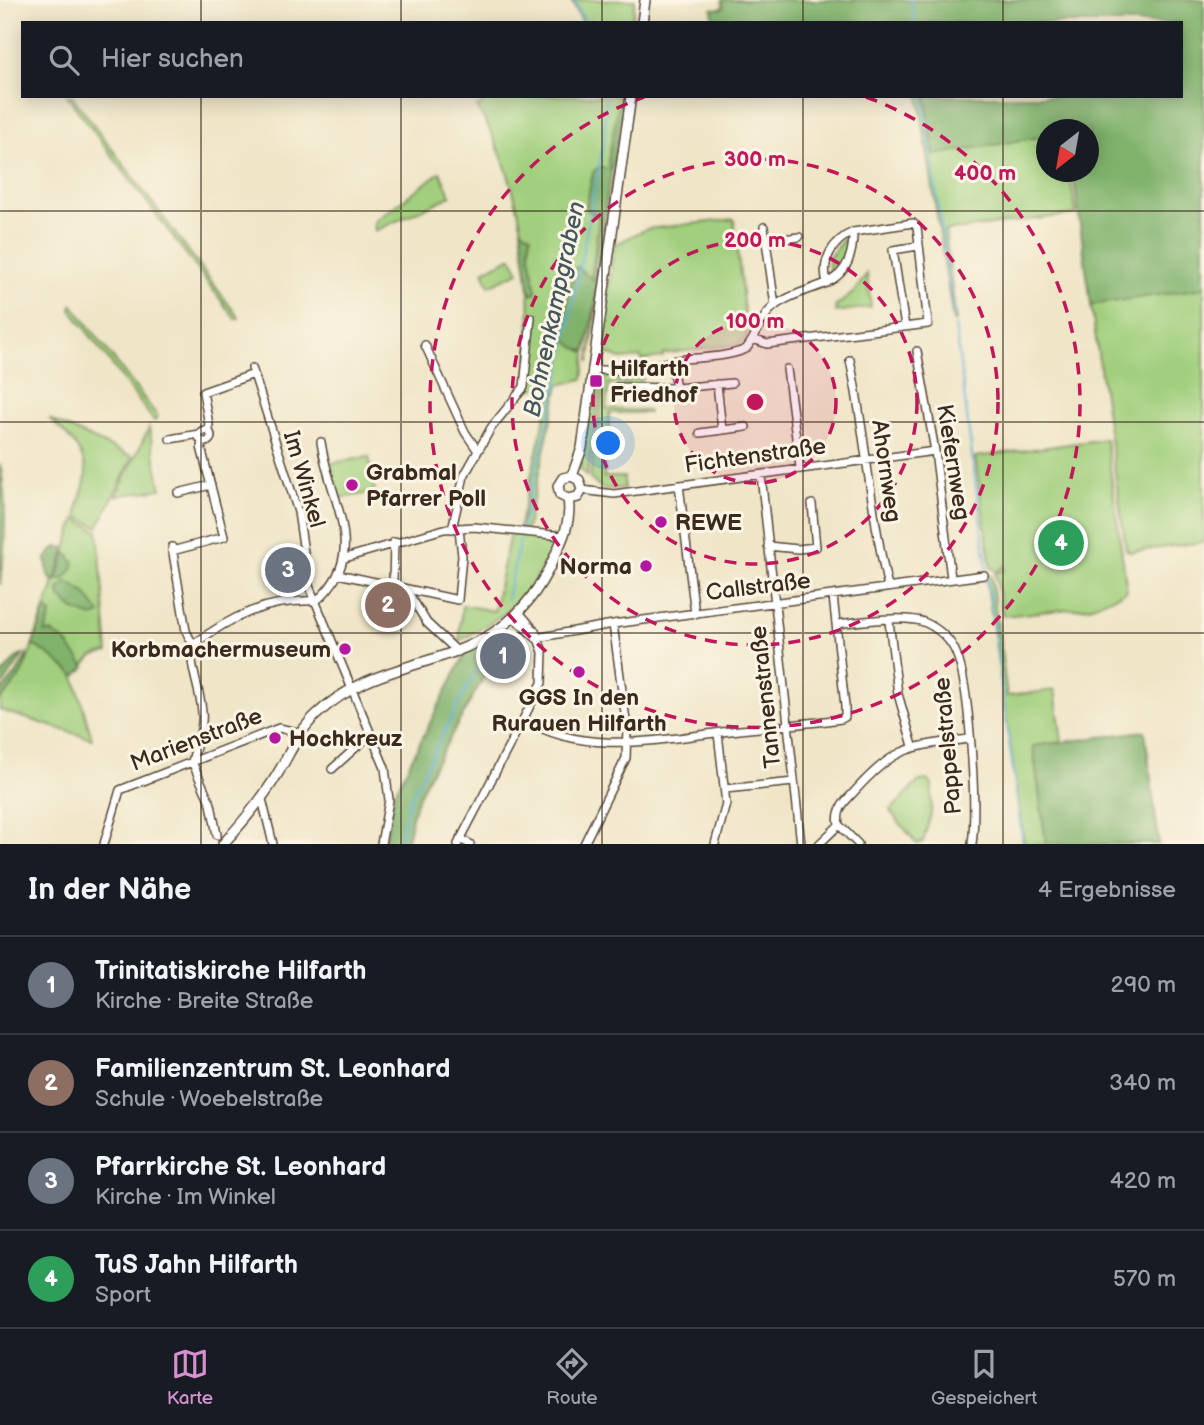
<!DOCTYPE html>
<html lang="de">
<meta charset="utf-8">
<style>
body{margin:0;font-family:"Balsamiq Sans",sans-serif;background:#20242c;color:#f1f3f6}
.compass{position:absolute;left:1036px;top:119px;width:63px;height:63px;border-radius:50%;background:#171b24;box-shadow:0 4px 18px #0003;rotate:211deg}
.you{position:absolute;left:609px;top:444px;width:24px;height:24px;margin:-18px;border:5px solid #fff;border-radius:50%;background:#1a73e8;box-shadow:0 0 0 10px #1a73e833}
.badge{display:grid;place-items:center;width:46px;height:46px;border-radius:50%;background:#d690ce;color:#fff;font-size:23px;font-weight:700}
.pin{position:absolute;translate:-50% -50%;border:4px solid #fff;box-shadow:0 2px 7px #0006}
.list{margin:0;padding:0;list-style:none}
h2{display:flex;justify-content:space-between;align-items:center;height:91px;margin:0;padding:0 28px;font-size:30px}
h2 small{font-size:23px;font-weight:400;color:#9ea1a6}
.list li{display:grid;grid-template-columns:46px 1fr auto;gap:21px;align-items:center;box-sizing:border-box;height:98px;padding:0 28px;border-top:2px solid #363941}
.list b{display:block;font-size:26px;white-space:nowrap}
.list p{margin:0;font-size:23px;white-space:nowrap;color:#9ea1a6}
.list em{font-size:23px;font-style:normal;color:#9ea1a6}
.icon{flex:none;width:38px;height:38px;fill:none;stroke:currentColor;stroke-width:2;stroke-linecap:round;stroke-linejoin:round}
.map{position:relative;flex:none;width:1204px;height:844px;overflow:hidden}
.search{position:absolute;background:#171b24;box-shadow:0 4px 18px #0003;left:21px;right:21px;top:21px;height:77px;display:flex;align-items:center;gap:18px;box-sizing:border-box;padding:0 24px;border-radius:0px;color:#9ea1a6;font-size:26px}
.sheet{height:483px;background:#171b24}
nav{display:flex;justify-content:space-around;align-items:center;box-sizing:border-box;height:98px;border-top:2px solid #363941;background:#171b24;font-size:19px;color:#9ea1a6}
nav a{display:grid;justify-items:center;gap:4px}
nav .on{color:#d690ce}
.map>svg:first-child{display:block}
</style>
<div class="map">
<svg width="1204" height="844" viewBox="0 0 1204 844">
<rect width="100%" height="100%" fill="#fcf5e5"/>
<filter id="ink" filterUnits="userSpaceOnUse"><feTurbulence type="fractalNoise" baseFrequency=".0143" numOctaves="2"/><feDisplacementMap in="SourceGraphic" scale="14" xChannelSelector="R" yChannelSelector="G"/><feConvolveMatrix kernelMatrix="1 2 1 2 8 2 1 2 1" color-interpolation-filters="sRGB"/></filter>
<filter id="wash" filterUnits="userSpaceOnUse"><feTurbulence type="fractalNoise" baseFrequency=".00686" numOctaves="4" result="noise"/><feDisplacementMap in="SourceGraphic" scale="28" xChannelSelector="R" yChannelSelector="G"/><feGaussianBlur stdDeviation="1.57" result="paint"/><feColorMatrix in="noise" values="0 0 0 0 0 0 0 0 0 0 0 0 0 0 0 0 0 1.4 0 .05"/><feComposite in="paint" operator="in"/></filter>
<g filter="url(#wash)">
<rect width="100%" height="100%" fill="#efe5c7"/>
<path fill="#a1cf7d" stroke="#6e7c4e" stroke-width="2" d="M571,0H635L632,23H583Z
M1204,0V542L1130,552L1126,549L1091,305L1088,130H1046V172H1069L1076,214L945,231L956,321H953L919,96H926L934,154L1181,96V23Z
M67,96H72L239,318L235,319Z
M492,96H620L608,162L610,169L587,210L599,218L591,275L594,282L577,267L582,351L586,352L583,379L559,385L526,530L519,529L552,386L526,390C536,295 528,190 477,107Z
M625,115L589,362L607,215Z
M440,172L451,196L375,231L374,222Z
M734,219L747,338L740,344L663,354V357L642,360L641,357L621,359L601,351L614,245L646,229Z
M843,239L849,244L846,256L835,274H829V258Z
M512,257L519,272L489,286L483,271Z
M867,274L871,307L836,312L835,307L854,292Z
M72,304L158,417L154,421L71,310Z
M636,374H641L643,379L635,385L609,384L606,409L648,411V413H609V431H605L604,477H624V488L603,489L590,479L605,376L617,377L618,381L636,379Z
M602,375L587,476L580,469L594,385Z
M49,419L133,457L98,527L78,517C75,503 86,488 86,474C86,452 64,431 49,419Z
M149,428L161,489L116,496Z
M1106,439L1127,591L1090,607L1003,616L995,573L1004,571V566L998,571L991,568L975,457Z
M369,457L375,492L336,499L326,464Z
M76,519L98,531L108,652L93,656L74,675L92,739L0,710V700L26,664Z
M510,533L553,537L555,540C533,595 510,614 459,641L462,605L494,611Z
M991,576L1007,696L1055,690L1062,742L1033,746L1046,844H1024L986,577Z
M928,780L932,785L931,814L923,842L917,844L890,811L919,781Z"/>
<path fill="#80b26c" stroke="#5e6e45" stroke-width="2" d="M722,0H1204V288L1091,305L1073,172H1088V130H1046V136L934,155L926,96H1181V23H714L712,9L723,8Z
M620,96H625L604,214L595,303L586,352L574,347L561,335L574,270L577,267L593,280L599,218L586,206L593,173L597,168H610L608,162Z
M521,229L531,235C526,251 535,275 536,292L530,295Z
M0,464C8,505 6,544 0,585Z
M56,547L66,548L54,582L48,575L46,558Z
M66,552L74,563C72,571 66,580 57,580Z
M66,581L85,593L100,614L92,617L74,610L60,597L59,591Z
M46,609L51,614L45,633L51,632L66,642L85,667L76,676C64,669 42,646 32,646Z
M504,632L520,639L523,648L505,645L492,649L496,655L427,779L415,805L406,844H384L395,792L466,652Z
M24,654L0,689V677L16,658Z
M27,655C27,671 11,689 0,700V693L15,676Z
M1145,731L1159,844H1046L1033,746Z"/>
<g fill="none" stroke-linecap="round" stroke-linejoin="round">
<path stroke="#58abd4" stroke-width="2" d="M574,0L585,23
M911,0L914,23
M923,96L954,317
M955,325L987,570
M522,527L559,377L604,140L606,96
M987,578L1023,844
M507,599L520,539
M399,844L409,801L477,668"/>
</g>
</g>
<g filter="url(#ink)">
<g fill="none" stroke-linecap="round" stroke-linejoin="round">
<defs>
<path id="minor" d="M764,227L766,241
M827,283C821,261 832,241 853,232
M775,306L766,241L799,237
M905,327L893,250L918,246
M425,345L465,432L478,451
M917,351L935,451L951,578
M850,360C866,436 870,512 888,587
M671,361L676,388L732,383
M252,368L298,512L309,586L385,768L389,800L381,844
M592,369C626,374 653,364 685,359C705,357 728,357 746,349C758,335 760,316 776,305C809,281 854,293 853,232L913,223L917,227L928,324L767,344L753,339
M787,369L800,468
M717,384L722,430
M617,387L676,388
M207,430L209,425L203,392L254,374
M199 436a6 6 0 1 1 12 0a6 6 0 1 1-12 0Z
M700,433L746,427
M170,439L199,434
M761,475L801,844
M679,485L695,614
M582,490L614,494L935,451
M178,493L211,485
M452,529L464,476L491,428L524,387L531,318
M768,546L798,549L816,547L812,504
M172,547L186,631L193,645
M172,551L224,537L201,447L202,441
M345,558L444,529L474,527L563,536
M338,574L458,600L462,556L459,529
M393,584L394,542
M406,589L427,623L458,652
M316,601C372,554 329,501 321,442
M514,618L536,638
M889,621L898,694L913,746
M836,624C859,622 906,614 926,623C939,629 951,640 956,653C970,684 977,809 972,844
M536,638L613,624L984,575
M524,719C587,759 670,737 740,730C774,726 807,724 841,719L845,717V706L833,596
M332,769L371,734
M725,789L794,782
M262,799L273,844
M839,825L858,844
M217,835L211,804L192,762C195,746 204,730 202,712C201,691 188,665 193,645C231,616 268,599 316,601
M460,839L470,844
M104,844L120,790L279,728L301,733
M458,844L542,683L543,652L535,631L519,612
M584,844L626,758L627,728L613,624
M715,844L726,804L718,733
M819,844L839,825C836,810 844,802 854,792C896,745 909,747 969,739"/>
<path id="major" d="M642,23L645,0
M572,476L582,448L631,96
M568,499L578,497L582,490L579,480L572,476
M568,499L560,495L558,486L563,478L572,476
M223,844C244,821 263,799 278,773C290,753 299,731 316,715C394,641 497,683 553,560C562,541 572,521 568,499"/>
</defs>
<use href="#minor" stroke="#564637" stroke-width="10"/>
<use href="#major" stroke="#564637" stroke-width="12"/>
<use href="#minor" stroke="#fff" stroke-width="7"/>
<use href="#major" stroke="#fff" stroke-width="9"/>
</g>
</g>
<path fill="none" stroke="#3b2a1e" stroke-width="2" stroke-opacity="0.55" d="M201,0V23M401,0V23M602,0V23M803,0V23M1003,0V23M201,96V844M401,96V844M602,96V844M803,96V844M1003,96V844M0,211H1204M0,422H1204M0,633H1204"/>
<circle cx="755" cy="402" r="81" fill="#c2185b" fill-opacity=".12"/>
<g fill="none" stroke="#c2185b" stroke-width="3.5" stroke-dasharray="12 9">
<circle cx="755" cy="402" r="81"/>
<circle cx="755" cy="402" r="162"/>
<circle cx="755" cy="402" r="243"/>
<path d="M866 97A325 325 0 1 1 644 97"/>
</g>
<g fill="#b5179e" stroke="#fcf5e5" stroke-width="2.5">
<rect x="589" y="374" width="14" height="14" rx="3.5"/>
<circle cx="352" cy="485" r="7"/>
<circle cx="661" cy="522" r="7"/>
<circle cx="646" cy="566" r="7"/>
<circle cx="345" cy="649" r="7"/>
<circle cx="579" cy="672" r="7"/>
<circle cx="275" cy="738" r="7"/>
</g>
<g text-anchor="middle" stroke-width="6" stroke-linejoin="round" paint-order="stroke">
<g font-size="23" font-weight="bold" fill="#3b2a1e" stroke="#fcf5e5" text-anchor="start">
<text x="610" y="376">Hilfarth<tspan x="610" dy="26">Friedhof</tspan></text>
<text x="366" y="480">Grabmal<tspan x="366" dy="26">Pfarrer Poll</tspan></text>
<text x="675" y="530">REWE</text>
<text x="632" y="574" text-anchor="end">Norma</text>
<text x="331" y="657" text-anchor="end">Korbmachermuseum</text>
<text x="579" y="705" text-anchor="middle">GGS In den<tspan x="579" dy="26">Rurauen Hilfarth</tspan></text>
<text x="289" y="746">Hochkreuz</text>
</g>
<g font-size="23" fill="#3b2a1e" stroke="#fcf5e5">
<text transform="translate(755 455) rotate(-8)" y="8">Fichtenstraße</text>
<text transform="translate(954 462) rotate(81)" y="8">Kiefernweg</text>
<text transform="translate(887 471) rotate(82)" y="8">Ahornweg</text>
<text transform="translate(305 479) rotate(74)" y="8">Im Winkel</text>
<text transform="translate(758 586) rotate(-7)" y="8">Callstraße</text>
<text transform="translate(765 697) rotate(-96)" y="8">Tannenstraße</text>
<text transform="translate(196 739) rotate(-21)" y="8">Marienstraße</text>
<text transform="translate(947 746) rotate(-95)" y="8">Pappelstraße</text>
</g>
<g font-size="24" font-style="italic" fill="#45575e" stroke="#fcf5e5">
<text transform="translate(554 309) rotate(-78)" y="8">Bohnenkampgraben</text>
</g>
</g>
<circle cx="755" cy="402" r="10" fill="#c2185b" stroke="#fcf5e5" stroke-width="3.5"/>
<g font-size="21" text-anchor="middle" font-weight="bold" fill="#c2185b" stroke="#fcf5e5" stroke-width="6" stroke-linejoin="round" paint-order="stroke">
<text x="755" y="166">300 m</text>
<text x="985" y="180">400 m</text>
<text x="755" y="247">200 m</text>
<text x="755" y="328">100 m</text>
</g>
</svg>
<svg class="compass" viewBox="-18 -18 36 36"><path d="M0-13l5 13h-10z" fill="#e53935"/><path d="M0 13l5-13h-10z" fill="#9ea1a6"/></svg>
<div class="you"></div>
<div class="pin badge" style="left:503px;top:656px;background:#6b7280">1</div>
<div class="pin badge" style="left:388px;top:605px;background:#8d6e63">2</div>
<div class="pin badge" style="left:288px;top:570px;background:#6b7280">3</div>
<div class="pin badge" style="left:1061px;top:543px;background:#2e9e5b">4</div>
<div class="search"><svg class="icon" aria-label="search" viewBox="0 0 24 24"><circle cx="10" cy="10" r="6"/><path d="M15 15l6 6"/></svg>Hier suchen</div>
</div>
<section class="sheet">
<h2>In der Nähe<small>4 Ergebnisse</small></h2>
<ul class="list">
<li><span class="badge" style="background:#6b7280">1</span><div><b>Trinitatiskirche Hilfarth</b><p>Kirche · Breite Straße</p></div><em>290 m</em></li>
<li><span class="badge" style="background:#8d6e63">2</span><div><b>Familienzentrum St. Leonhard</b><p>Schule · Woebelstraße</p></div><em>340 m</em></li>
<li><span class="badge" style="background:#6b7280">3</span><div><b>Pfarrkirche St. Leonhard</b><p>Kirche · Im Winkel</p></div><em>420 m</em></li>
<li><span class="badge" style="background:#2e9e5b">4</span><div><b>TuS Jahn Hilfarth</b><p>Sport</p></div><em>570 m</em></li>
</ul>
</section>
<nav>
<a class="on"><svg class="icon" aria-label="map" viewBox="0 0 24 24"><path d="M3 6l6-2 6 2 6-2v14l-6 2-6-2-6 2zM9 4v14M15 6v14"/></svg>Karte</a>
<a><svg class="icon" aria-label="directions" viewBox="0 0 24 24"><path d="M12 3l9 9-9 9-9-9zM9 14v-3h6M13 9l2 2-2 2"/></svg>Route</a>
<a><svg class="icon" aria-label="saved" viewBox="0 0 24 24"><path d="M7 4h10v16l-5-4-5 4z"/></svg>Gespeichert</a>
</nav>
